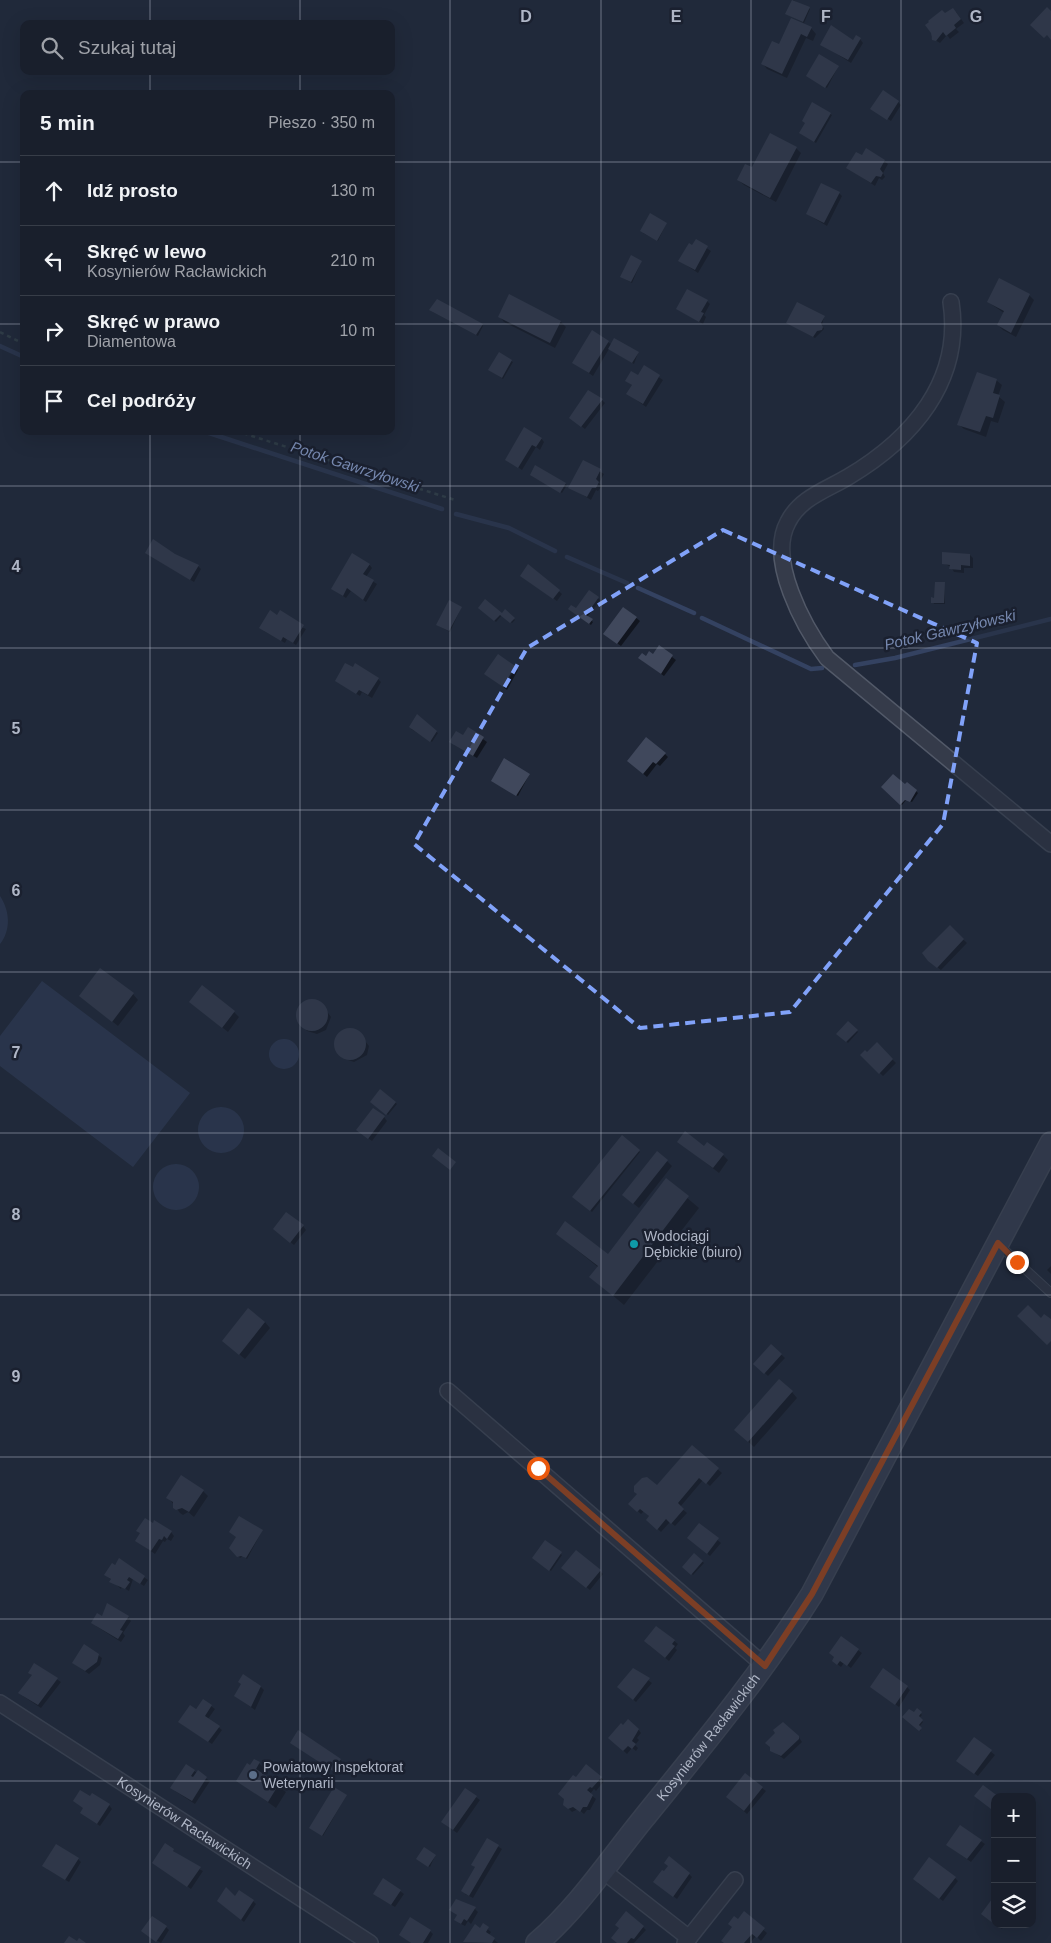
<!DOCTYPE html>
<html lang="pl">
<meta charset="utf-8">
<style>
body{margin:0;font-family:Helvetica,sans-serif;background:#222734;color:#f1f3f6}
.controls{position:absolute;right:15px;bottom:15px;display:grid;overflow:hidden;border-radius:10px;box-shadow:0 5px 20px #0002}
.controls button{width:45px;height:45px;display:grid;place-items:center;padding:0;border:0;border-bottom:1px solid #373d48;background:#191f2c;color:#f1f3f6;font:25px sans-serif}
.stop{position:absolute;width:15px;height:15px;margin:-11px;border:4px solid #ea580c;border-radius:50%;background:#fff}
.stop.end{background:#ea580c;border-color:#fff;box-shadow:0 1px 5px #0008}
.list{margin:0;padding:0;list-style:none}
h2{display:flex;justify-content:space-between;align-items:center;height:65px;margin:0;padding:0 20px;font-size:21px}
h2 small{font-size:16px;font-weight:400;color:#9fa2a9}
.list li{display:grid;grid-template-columns:32px 1fr auto;gap:15px;align-items:center;box-sizing:border-box;height:70px;padding:0 20px;border-top:1px solid #373d48}
.list b{display:block;font-size:19px;white-space:nowrap}
.list p{margin:0;font-size:16px;white-space:nowrap;color:#9fa2a9}
.list em{font-size:16px;font-style:normal;color:#9fa2a9}
.icon{flex:none;width:28px;height:28px;fill:none;stroke:currentColor;stroke-width:2;stroke-linecap:round;stroke-linejoin:round}
.map{position:relative;flex:none;width:1051px;height:1943px;overflow:hidden}
.search{position:absolute;background:#191f2c;box-shadow:0 5px 20px #0002;left:20px;top:20px;width:375px;height:55px;display:flex;align-items:center;gap:12px;box-sizing:border-box;padding:0 18px;border-radius:10px;color:#9fa2a9;font-size:19px}
.panel{position:absolute;background:#191f2c;box-shadow:0 5px 20px #0002;left:20px;top:90px;width:375px;height:345px;border-radius:10px}
.map>svg:first-child{display:block}
</style>
<div class="map">
<svg width="1051" height="1943" viewBox="0 0 1051 1943">
<rect width="100%" height="100%" fill="#21293a"/>
<path fill="#344261" d="M0,896C10,911 11,930 0,944Z
M42,981L190,1093L133,1167L0,1066V1036Z
M269 1054a15 15 0 1 1 30 0a15 15 0 1 1-30 0Z
M198 1130a23 23 0 1 1 46 0a23 23 0 1 1-46 0Z
M153 1187a23 23 0 1 1 46 0a23 23 0 1 1-46 0Z"/>
<path fill="#0007" d="M793,0L810,9L804,23L787,14Z
M956,12L964,23L956,29L959,32L950,39L947,35L940,43L935,40L931,37L932,32L945,15Z
M811,28L816,34L813,41L806,38L787,78L767,69L762,63L780,46Z
M860,39L863,43L851,63L821,44Z
M838,67L827,88L809,77Z
M898,102L901,105L891,121L874,110Z
M813,104L832,115L816,143L801,134Z
M796,148L801,153L776,202L744,185L738,180L752,169Z
M862,157L884,161L888,164L883,173L885,177L882,180L879,178L875,186L848,168Z
M839,193L842,196L827,226L807,214Z
M666,224L658,241L643,233Z
M696,241L711,251L698,273L680,261Z
M641,262L632,283L623,278Z
M1029,295L1034,300L1016,337L1003,330L998,325L1004,313L988,302Z
M510,296L561,322L566,327L555,348L504,322L499,316Z
M707,301L710,304L704,315L706,317L703,324L677,309Z
M431,311L482,325L483,326L478,336Z
M824,317L822,325L824,329L815,338L787,323Z
M608,342L612,345L638,353L634,364L609,349L593,376L573,362Z
M499,354L513,362L503,379L491,371Z
M644,367L663,380L646,407L628,394L633,386L627,381L638,377Z
M996,380L1002,385L998,396L1005,402L998,423L991,421L986,437L964,429L958,424Z
M602,400L605,403L585,429L570,418Z
M541,438L544,442L540,450L536,447L522,470L506,459Z
M583,462L604,474L599,483L602,486L598,491L596,490L591,500L570,487Z
M532,476L565,484L567,485L562,493Z
M146,553L198,566L201,569L194,582Z
M970,555L973,558V568H964V573L954,572L951,567L943,563Z
M369,564L372,568L366,577L377,584L366,602L351,591L346,598L332,589Z
M529,566L562,594L557,601L525,579Z
M944,583L945,604H934L933,602Z
M590,592L600,600L587,617L593,622L591,625L571,610H576Z
M461,608L450,632L439,626Z
M480,608L502,615L505,611L515,620L512,623L502,615L496,622Z
M624,608L640,621L621,646L608,637Z
M278,616L306,629L296,645L287,639L285,643L264,631Z
M659,647L676,660L664,676L643,661L653,656Z
M498,656L518,670L507,690L485,674Z
M378,679L381,682L372,698L362,692L360,696L336,681Z
M424,724L438,733L432,742L411,729Z
M469,729L487,742L477,758L454,745Z
M665,754L668,757L660,766L657,764L647,777L632,764Z
M529,775L518,796L493,782Z
M907,783L918,793L912,802L906,800L902,805L883,787L905,786Z
M950,927L967,943L941,970L931,963Z
M133,994L138,1000L118,1026L80,996Z
M310,1000L320,1002L331,1017L326,1030L317,1034L307,1031L298,1018L302,1004Z
M190,1002L234,1012L239,1017L228,1032Z
M848,1023L858,1032L848,1043L838,1034Z
M348,1029L357,1031L369,1046L367,1055L354,1062L345,1059L335,1047L336,1037Z
M877,1044L896,1063L883,1076L861,1055L867,1054Z
M380,1090L397,1104L388,1115L371,1102Z
M384,1117L387,1121L372,1141L361,1133Z
M622,1137L640,1152L592,1212L574,1197Z
M679,1142L705,1147L723,1155L728,1160L719,1173Z
M667,1161L672,1166L639,1208L629,1200Z
M666,1180L699,1208L624,1305L591,1277L599,1268L557,1234L608,1256Z
M303,1226L306,1230L294,1245L278,1232Z
M1051,1266V1274L1047,1270Z
M265,1322L270,1328L245,1359L229,1346Z
M771,1345L785,1358L768,1376L755,1364Z
M792,1392L797,1398L754,1447L741,1435Z
M692,1447L722,1473L710,1486L703,1480L680,1507L687,1513L675,1526L670,1522L661,1532L648,1520L650,1517L644,1511L641,1514L630,1504L657,1486Z
M203,1491L208,1496L194,1517L188,1512L183,1515L180,1513L168,1497Z
M699,1524L721,1543L710,1556L692,1541Z
M262,1531L247,1559L243,1556L240,1558L231,1548L237,1537Z
M171,1532L174,1536L171,1541L167,1539L165,1542L163,1541L155,1554L137,1541Z
M545,1542L562,1555L551,1571L535,1560Z
M695,1555L704,1563L693,1575L684,1567Z
M119,1560L148,1580L144,1586L133,1579L129,1591L122,1587L121,1589L106,1575Z
M566,1571H600L603,1574L590,1590Z
M102,1617H128L131,1621L123,1633L125,1636L121,1642L96,1626Z
M657,1627L678,1644L675,1648L677,1650L669,1661L649,1645Z
M841,1638L862,1653L851,1668L844,1663L841,1667L837,1664Z
M98,1655L102,1658L100,1665L89,1674L73,1663Z
M34,1664L61,1682L41,1708L23,1696L33,1676L29,1672Z
M633,1669L652,1683L636,1702L622,1690Z
M261,1687L264,1690L255,1710L235,1696Z
M871,1687H907L910,1690L899,1707Z
M203,1700L215,1709L208,1719L222,1730L212,1744L183,1725Z
M917,1710L922,1715L919,1718L923,1722L919,1727L921,1731L904,1717L914,1714Z
M638,1729L641,1733L637,1738L639,1740L635,1745L638,1748L636,1751L632,1748L627,1754L613,1741Z
M798,1736L802,1742L784,1759L771,1750Z
M974,1738L995,1755L978,1776L961,1764Z
M293,1744L340,1760L342,1761L335,1771Z
M259,1763L266,1771L263,1775L286,1792L276,1808L238,1781L250,1767Z
M194,1771L210,1781L195,1804L175,1791Z
M745,1775L766,1791L747,1814L727,1797Z
M601,1777L604,1781L596,1791L594,1789L590,1794L596,1799L590,1810H587L584,1814L578,1809L572,1812L568,1808L576,1779Z
M465,1789L480,1800L457,1833L446,1825Z
M346,1796L323,1836L312,1829Z
M74,1801L109,1805L112,1809L100,1826L85,1816L84,1808Z
M960,1827L985,1844L971,1862L951,1848Z
M488,1840L502,1849L473,1898L465,1894L476,1868L473,1865Z
M166,1845L191,1865L203,1871L191,1889L154,1863Z
M435,1856L430,1867L419,1860Z
M78,1859L81,1862L69,1882L47,1869Z
M689,1874L692,1877L677,1899L658,1885Z
M955,1878L958,1881L943,1901L918,1883Z
M400,1891L404,1894L395,1907L378,1897Z
M236,1897L253,1901L256,1904L244,1922L222,1904Z
M475,1909L478,1912L471,1924L468,1921L465,1926L459,1923L458,1916L451,1910Z
M744,1913L767,1933L761,1941L756,1936L750,1943H725Z
M995,1924H1005L1002,1929Z
M483,1925L491,1932L489,1935L498,1943L464,1942L475,1926L480,1929Z
M166,1927L169,1930L161,1943L146,1934Z
M643,1927L646,1930L634,1943H617Z
M430,1931L433,1934L428,1943H411L400,1935Z"/>
<g fill="none" stroke-linecap="round" stroke-linejoin="round">
<path stroke="#344261" stroke-width="4.5" d="M0,346L24,357
M203,431L442,509
M456,514L509,528L555,551
M567,557L627,583
M638,588L694,613
M702,618L811,669L822,668
M855,665L895,658L1051,619"/>
</g>
<path fill="#40485c" d="M792,0L810,7L803,22L785,14Z
M1047,7L1051,11V40L1047,35L1044,38L1030,25Z
M953,8L961,19L954,25L956,28L946,36L943,32L936,41L932,40L931,33L925,25L929,22L928,21L942,10L945,13Z
M791,18L812,27L807,37L801,34L782,74L761,64L772,41L779,44Z
M831,25L853,40L856,35L861,38L848,60L820,45Z
M819,54L839,66L825,88L806,76Z
M883,90L899,101L887,120L870,109Z
M812,102L831,113L814,142L799,133L805,123L802,121Z
M770,133L797,147L770,198L737,180L745,164L752,167Z
M866,148L885,160L880,169L883,173L881,177L876,176L871,183L846,168L856,152L862,155Z
M821,183L840,192L824,223L806,214Z
M650,213L667,223L657,241L640,231Z
M696,239L708,246L695,270L678,261L689,243L692,245Z
M631,255L642,261L631,282L620,277Z
M999,278L1030,294L1011,333L997,325L1004,311L987,302Z
M687,289L708,300L701,312L704,313L699,322L676,309Z
M509,294L561,321L550,343L498,317Z
M437,299L483,324L476,335L429,310Z
M797,302L825,316L821,323L823,327L822,330L817,331L813,337L786,323Z
M592,330L609,341L589,373L572,363Z
M614,338L639,352L632,363L608,349Z
M499,352L512,360L502,378L488,370Z
M644,365L660,375L643,404L626,394L632,385L625,381L631,371L638,375Z
M977,372L997,379L993,393L1000,395L993,418L986,416L980,432L957,425Z
M588,390L603,399L581,427L569,418Z
M524,427L542,438L536,447L532,445L518,468L505,460Z
M583,460L601,469L596,479L599,482L596,488H592L587,497L568,488Z
M535,465L566,483L560,493L530,475Z
M153,539L175,554L199,565L190,580L145,553Z
M942,552L970,554V566L961,565V570L949,569L950,565L942,564Z
M352,553L370,564L363,574L374,580L363,600L347,588L343,596L331,589Z
M528,564L560,590L553,599L520,576Z
M935,582H945L944,603H931V597L934,598Z
M589,590L599,597L586,615L593,619L589,624L568,609L571,605L576,608Z
M485,599L502,613L505,609L515,618L510,623L500,615L494,621L478,608Z
M449,600L462,607L449,631L436,625Z
M623,607L637,617L617,644L603,634Z
M270,610L277,615L280,610L304,625L293,643L283,637L281,641L259,628Z
M659,645L673,655L661,674L638,658L642,653L646,656L649,651L653,654Z
M498,654L515,666L503,687L484,674Z
M345,663L353,667L355,663L379,678L368,695L359,690L356,694L335,681Z
M417,714L437,731L430,742L409,727Z
M468,727L484,737L473,756L449,742L456,731L463,735Z
M646,737L666,753L656,764L653,762L643,774L627,761Z
M504,758L530,774L516,796L491,781Z
M893,774L905,784L907,782L917,790L910,802L905,800L900,805L881,787Z
M950,925L964,939L937,968L928,961L922,953Z
M100,968L134,993L112,1022L79,996Z
M202,985L235,1011L222,1028L189,1002Z
M296 1015a16 16 0 1 1 32 0a16 16 0 1 1-32 0Z
M848,1021L858,1030L846,1042L836,1034Z
M334 1044a16 16 0 1 1 32 0a16 16 0 1 1-32 0Z
M877,1042L893,1059L879,1074L860,1055L865,1050L867,1052Z
M380,1089L396,1102L386,1115L370,1102Z
M373,1108L385,1116L368,1139L356,1130Z
M685,1131L704,1146L707,1142L724,1154L713,1168L677,1142Z
M622,1135L640,1150L590,1211L572,1197Z
M438,1148L456,1162L450,1170L432,1156Z
M657,1151L668,1160L633,1204L622,1195Z
M666,1178L689,1196L613,1296L589,1277L598,1266L556,1234L565,1221L608,1254Z
M286,1212L304,1225L290,1243L273,1229Z
M1028,1305L1041,1318L1044,1314L1051,1319V1341L1047,1345L1017,1316Z
M248,1308L265,1322L239,1355L222,1341Z
M771,1344L782,1354L764,1374L753,1364Z
M779,1379L793,1391L748,1442L734,1430Z
M692,1445L719,1468L706,1484L699,1478L678,1503L684,1509L671,1524L666,1519L657,1530L646,1520L649,1516L640,1509L637,1512L628,1504L637,1494L634,1492V1486L642,1478L647,1477L657,1485Z
M181,1475L204,1490L189,1512L182,1508L176,1510L173,1508V1502L166,1498Z
M239,1516L263,1530L246,1558L241,1556L237,1557L229,1548L236,1537L229,1532Z
M145,1518L153,1523L154,1520L172,1531L167,1539L164,1536L162,1540L159,1539L151,1551L135,1541L140,1533L136,1531Z
M699,1523L719,1538L707,1554L687,1538Z
M545,1540L562,1552L549,1571L532,1558Z
M576,1550L601,1570L586,1588L561,1568Z
M694,1553L703,1561L691,1575L682,1567Z
M119,1558L145,1576L140,1584L129,1577L127,1580L130,1582L125,1589L109,1582L111,1579L104,1575L112,1563L115,1565Z
M107,1603L129,1616L120,1630L123,1631L118,1639L91,1623L97,1613L102,1616Z
M656,1626L675,1640L672,1644L675,1646L665,1658L644,1641Z
M841,1636L859,1649L847,1666L840,1661L837,1665L832,1661L834,1657L829,1653Z
M84,1644L99,1654L97,1662L85,1671L72,1663Z
M34,1663L58,1678L38,1705L18,1693L32,1675L28,1673Z
M633,1668L650,1678L633,1700L617,1687Z
M883,1668L908,1686L895,1705L870,1687Z
M243,1674L261,1686L251,1707L234,1696L241,1684L238,1682Z
M203,1699L212,1705L205,1716L220,1726L208,1742L178,1722L190,1705L196,1709Z
M917,1708L922,1712L919,1716L923,1720L919,1725L922,1728L919,1731L902,1717L909,1709L914,1712Z
M628,1719L639,1729L632,1741L636,1744L632,1749L628,1746L623,1751L608,1738L621,1723L623,1725Z
M783,1722L799,1736V1739L781,1756L770,1751V1747L765,1743L775,1733L773,1730Z
M298,1730L341,1759L333,1771L290,1743Z
M974,1737L992,1750L974,1774L956,1761Z
M254,1759L260,1762L256,1769L279,1784L268,1802L236,1781L247,1763L250,1765Z
M186,1764L195,1770L191,1776L193,1777L198,1770L207,1777L192,1801L170,1788Z
M586,1764L602,1777L592,1788L590,1787L587,1790L593,1795L587,1807H583L580,1812L573,1807L568,1809L563,1805L564,1799L558,1794L573,1775L576,1777Z
M745,1773L763,1787L744,1811L726,1797Z
M983,1785L999,1797H995V1804L991,1809L974,1796Z
M334,1787L347,1795L322,1836L309,1828Z
M465,1788L477,1796L453,1830L441,1822Z
M80,1790L90,1796L92,1793L110,1804L97,1824L80,1813L83,1808L73,1801Z
M960,1825L982,1840L967,1859L946,1845Z
M487,1838L499,1845L469,1896L461,1891L475,1867L471,1865Z
M165,1843L174,1849L173,1851L201,1867L187,1887L152,1863Z
M56,1844L79,1858L65,1880L42,1866Z
M424,1847L436,1855L428,1867L416,1859Z
M669,1856L690,1873L673,1897L653,1882L662,1870L664,1871L668,1866L664,1863Z
M929,1857L956,1877L939,1899L913,1879Z
M383,1878L401,1890L391,1905L373,1894Z
M226,1887L235,1896L239,1890L254,1900L241,1920L217,1901Z
M995,1895V1924H1000L998,1927L981,1914Z
M456,1899L476,1907L467,1921L464,1919L461,1924L454,1920L457,1915L449,1910Z
M626,1911L644,1926L634,1939L631,1938L627,1943H617L611,1938L619,1928L615,1925Z
M744,1911L765,1928L757,1938L752,1934L744,1943H724L721,1941L732,1927L728,1924L734,1916L738,1919Z
M152,1916L167,1926L156,1942L141,1931Z
M410,1917L431,1930L423,1943H411L399,1935Z
M483,1923L489,1927L486,1932L495,1938L492,1943L463,1942L475,1924L480,1928Z
M69,1936L77,1941L79,1938L86,1943H64Z"/>
<g fill="none" stroke-linecap="round" stroke-linejoin="round">
<defs>
<path id="lane" d="M999,1245L1051,1293"/>
<g id="street">
<path d="M951,302C963,381 912,439 848,477C826,490 800,498 788,522C767,560 804,627 827,658L1051,844"/>
<path d="M448,1391L765,1666"/>
<path id="s1" d="M0,1703L370,1943"/>
<path d="M602,1870L689,1938"/>
<path d="M685,1943L735,1880"/>
</g>
<g id="secondary">
<path id="s2" d="M537,1943C578,1908 609,1861 643,1819C702,1746 762,1674 812,1594L1051,1143"/>
</g>
</defs>
<use href="#lane" stroke="#525968" stroke-width="10"/>
<use href="#street" stroke="#525968" stroke-width="18"/>
<use href="#secondary" stroke="#525968" stroke-width="24"/>
<path stroke="#3e5155" stroke-width="2.5" stroke-dasharray="4 4" stroke-linecap="butt" d="M0,332L24,344
M236,431L455,500"/>
<use href="#lane" stroke="#353b4a" stroke-width="8"/>
<use href="#street" stroke="#353b4a" stroke-width="15"/>
<use href="#secondary" stroke="#43495d" stroke-width="21"/>
</g>
<g fill="none" stroke-linecap="round" stroke-linejoin="round">
<path stroke="#ea580c" stroke-width="6" d="M538,1468L765,1666L812,1594L998,1243L1017,1262"/>
</g>
<path d="M0 0H1051V1943H0ZM723,530L977,643L943,824L790,1012L640,1028L414,844L527,648Z" fill="#21293a" fill-opacity=".55" fill-rule="evenodd"/>
<path fill="none" stroke="#81a2f9" stroke-width="4" stroke-dasharray="10 6" stroke-linejoin="round" d="M723,530L977,643L943,824L790,1012L640,1028L414,844L527,648Z"/>
<path fill="none" stroke="#afb6c6" stroke-width="1" stroke-opacity="0.55" d="M150,0V24M300,0V24M450,0V1943M601,0V1943M751,0V1943M901,0V1943M150,71V94M300,71V94M0,162H24M391,162H1051M0,324H24M391,324H1051M150,431V1943M300,431V1943M0,486H1051M0,648H1051M0,810H1051M0,972H1051M0,1133H1051M0,1295H1051M0,1457H1051M0,1619H1051M0,1781H1051"/>
<circle fill="#0f9aa8" stroke="#1a202f" stroke-width="2" cx="634" cy="1244" r="5"/>
<circle fill="#5c6f8a" stroke="#1a202f" stroke-width="2" cx="253" cy="1775" r="5"/>
<g text-anchor="middle" stroke-width="5" stroke-linejoin="round" paint-order="stroke">
<g font-size="14" fill="#afb6c6" stroke="#1a202f" text-anchor="start">
<text x="644" y="1241">Wodociągi<tspan x="644" dy="16">Dębickie (biuro)</tspan></text>
<text x="263" y="1772">Powiatowy Inspektorat<tspan x="263" dy="16">Weterynarii</tspan></text>
</g>
<g font-size="14" fill="#afb6c6" stroke="#1a202f">
<text dy="5" stroke="none"><textPath href="#s2" startOffset="268">Kosynierów Racławickich</textPath></text>
<text dy="5" stroke="none"><textPath href="#s1" startOffset="220">Kosynierów Racławickich</textPath></text>
</g>
<g font-size="15" font-style="italic" fill="#7688af" stroke="#1a202f">
<text transform="translate(355 467) rotate(18)" y="5">Potok Gawrzyłowski</text>
<text transform="translate(950 630) rotate(-13)" y="5">Potok Gawrzyłowski</text>
</g>
</g>
<g font-size="16" text-anchor="middle" font-weight="bold" fill="#afb6c6" stroke="#1a202f" stroke-width="5" stroke-linejoin="round" paint-order="stroke">
<text x="526" y="22">D</text>
<text x="676" y="22">E</text>
<text x="826" y="22">F</text>
<text x="976" y="22">G</text>
<text x="16" y="572">4</text>
<text x="16" y="734">5</text>
<text x="16" y="896">6</text>
<text x="16" y="1058">7</text>
<text x="16" y="1220">8</text>
<text x="16" y="1382">9</text>
</g>
</svg>
<div class="controls">
<button>+</button>
<button>−</button>
<button><svg class="icon" aria-label="layers" viewBox="0 0 24 24"><path d="M12 4l9 5-9 5-9-5zM3 14l9 5 9-5"/></svg></button>
</div>
<div class="stop" style="left:538px;top:1468px"></div>
<div class="stop end" style="left:1017px;top:1262px"></div>
<div class="search"><svg class="icon" aria-label="search" viewBox="0 0 24 24"><circle cx="10" cy="10" r="6"/><path d="M15 15l6 6"/></svg>Szukaj tutaj</div>
<section class="panel">
<h2>5 min<small>Pieszo · 350 m</small></h2>
<ul class="list">
<li><svg class="icon" aria-label="ahead" viewBox="0 0 24 24"><path d="M12 20V5M6 11l6-6 6 6"/></svg><div><b>Idź prosto</b></div><em>130 m</em></li>
<li><svg class="icon" aria-label="left" viewBox="0 0 24 24"><path d="M17 20v-9H6M10 6l-5 5 5 5"/></svg><div><b>Skręć w lewo</b><p>Kosynierów Racławickich</p></div><em>210 m</em></li>
<li><svg class="icon" aria-label="right" viewBox="0 0 24 24"><path d="M7 20v-9h11M14 6l5 5-5 5"/></svg><div><b>Skręć w prawo</b><p>Diamentowa</p></div><em>10 m</em></li>
<li><svg class="icon" aria-label="arrive" viewBox="0 0 24 24"><path d="M6 21V4h12l-3 4 3 4H6"/></svg><div><b>Cel podróży</b></div></li>
</ul>
</section>
</div>
